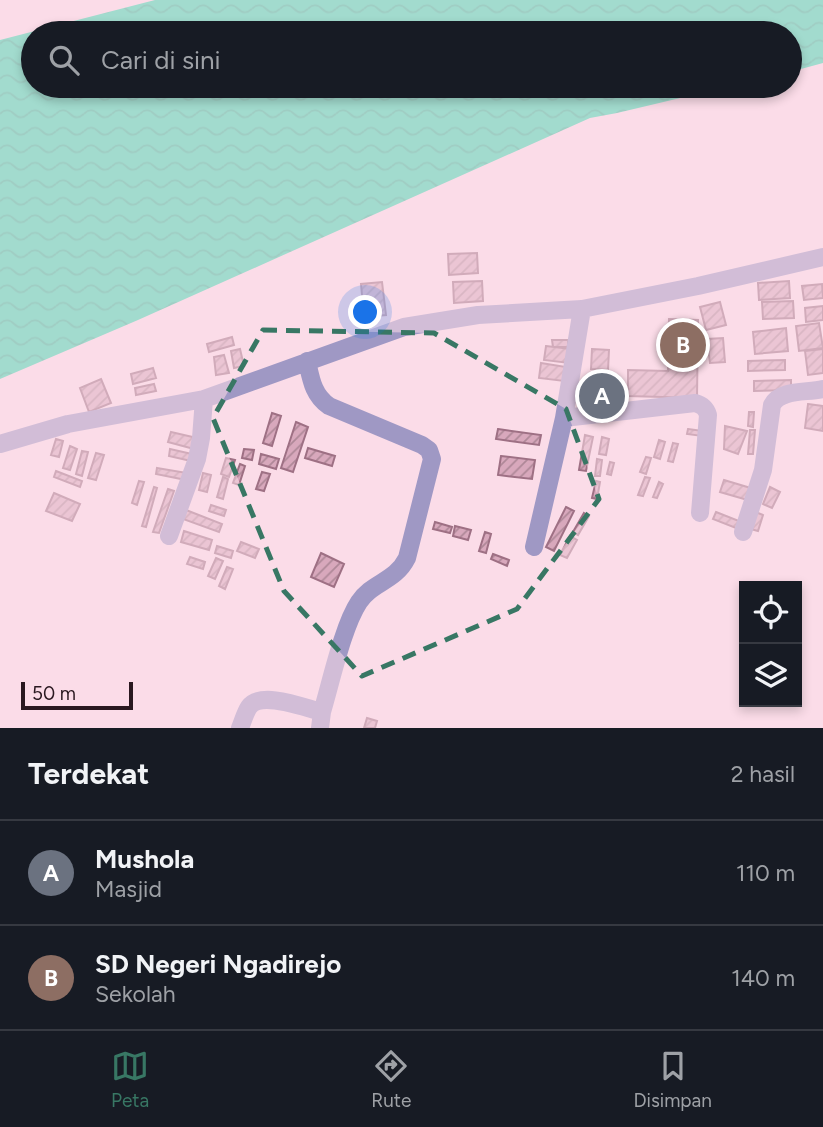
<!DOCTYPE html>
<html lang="id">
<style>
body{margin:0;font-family:Figtree,sans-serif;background:#242831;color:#f1f3f6}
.controls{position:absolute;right:21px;bottom:21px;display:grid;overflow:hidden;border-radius:0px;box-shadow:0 4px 10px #0003}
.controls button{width:63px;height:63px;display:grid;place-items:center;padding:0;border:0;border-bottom:2px solid #363941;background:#171b24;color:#f1f3f6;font:35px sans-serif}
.scale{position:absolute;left:21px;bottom:18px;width:112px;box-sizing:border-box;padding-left:7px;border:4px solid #2a1820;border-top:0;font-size:19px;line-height:24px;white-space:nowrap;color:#2a1820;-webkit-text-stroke:5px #fbdce8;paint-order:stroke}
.you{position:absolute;left:366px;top:313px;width:24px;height:24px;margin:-18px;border:5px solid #fff;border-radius:50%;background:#1a73e8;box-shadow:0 0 0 10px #1a73e833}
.badge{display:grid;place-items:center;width:46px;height:46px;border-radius:50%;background:#387764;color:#fff;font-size:23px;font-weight:700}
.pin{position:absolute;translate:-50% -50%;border:4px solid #fff;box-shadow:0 2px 7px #0006}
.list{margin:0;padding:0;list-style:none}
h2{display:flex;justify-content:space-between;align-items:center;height:91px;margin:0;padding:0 28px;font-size:30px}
h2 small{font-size:23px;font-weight:400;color:#9ea1a6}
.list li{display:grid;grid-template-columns:46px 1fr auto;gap:21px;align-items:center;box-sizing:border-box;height:105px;padding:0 28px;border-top:2px solid #363941}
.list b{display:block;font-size:26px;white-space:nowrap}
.list p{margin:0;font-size:23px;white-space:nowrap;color:#9ea1a6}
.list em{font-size:23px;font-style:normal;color:#9ea1a6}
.icon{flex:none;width:38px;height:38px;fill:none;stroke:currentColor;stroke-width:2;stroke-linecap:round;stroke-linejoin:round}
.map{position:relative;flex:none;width:823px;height:728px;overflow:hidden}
.search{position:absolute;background:#171b24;box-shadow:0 4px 10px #0003;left:21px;right:21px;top:21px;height:77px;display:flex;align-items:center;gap:18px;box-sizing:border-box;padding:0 24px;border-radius:38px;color:#9ea1a6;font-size:26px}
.sheet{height:301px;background:#171b24}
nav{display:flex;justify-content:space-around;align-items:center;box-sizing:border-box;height:98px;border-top:2px solid #363941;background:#171b24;font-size:19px;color:#9ea1a6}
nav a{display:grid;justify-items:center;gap:4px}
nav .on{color:#387764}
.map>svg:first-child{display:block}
</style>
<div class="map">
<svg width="823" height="728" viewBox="0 0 823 728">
<defs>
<pattern id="water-waves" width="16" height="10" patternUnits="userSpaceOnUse" patternTransform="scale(1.75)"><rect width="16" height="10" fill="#36d9b0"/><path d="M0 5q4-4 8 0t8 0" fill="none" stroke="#30ba97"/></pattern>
<pattern id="building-hatch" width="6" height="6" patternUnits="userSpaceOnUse" patternTransform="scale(1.75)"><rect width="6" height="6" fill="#d8a8bc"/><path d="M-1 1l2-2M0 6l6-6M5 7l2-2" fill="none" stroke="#af8898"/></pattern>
</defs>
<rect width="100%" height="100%" fill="#fbdce8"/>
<path fill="url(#water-waves)" d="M155,0H823V63L790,72V33H33V86H731L617,113L590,118L138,320L0,379V40Z"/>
<path fill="url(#building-hatch)" stroke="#9e7084" stroke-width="2" d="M477,253L478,273L449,275L448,254Z
M482,281L483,301L454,303L453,282Z
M789,281L790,298L759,300L758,283Z
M382,282L386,315L364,317L361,284Z
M822,284L823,298L804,300L802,286Z
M793,301L794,318L763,319L762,302Z
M720,302L726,325L706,330L700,307Z
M823,306V320L806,322L805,308Z
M669,319L698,320L697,398L628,396V370L668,371Z
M819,323L823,348L799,351L796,326Z
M786,328L788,351L755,354L753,332Z
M232,337L234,345L209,352L207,344Z
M723,338L725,362L710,363L707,339Z
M552,340H568V347H553Z
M546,346L571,349L569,363L544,360Z
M240,349L244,366L234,368L231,351Z
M592,349L609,350L608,370L591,369Z
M823,349V373L808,375L805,351Z
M224,355L229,373L216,375L214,357Z
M785,360V370L748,371V361Z
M541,363L566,367L564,381L539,378Z
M153,368L156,378L133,384L131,374Z
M101,379L111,403L89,412L80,388Z
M607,380L618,401L597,412L587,391Z
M791,380V390L754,391V381Z
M154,384L156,391L136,395L135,388Z
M808,404L823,406V431L805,428Z
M749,412H754L753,427L748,426Z
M272,413L281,416L272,446L263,443Z
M296,422L308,427L293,472L281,468Z
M725,426L747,431L738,454L724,449Z
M498,429L541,435L539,445L496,439Z
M688,429L703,431L702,436L687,434Z
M750,430H755L753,454H748Z
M171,432L197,438L194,449L168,442Z
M585,435L593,437L586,471L579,470Z
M602,437L609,439L606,455L599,454Z
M56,439L63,441L59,457L51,455Z
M659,440L665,442L660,459L654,457Z
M673,443L678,444L673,462L668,461Z
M70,446L77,449L70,470L63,468Z
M308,448L335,456L332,466L305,458Z
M170,449L192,454L191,461L169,456Z
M244,449L254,450L252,460L242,458Z
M82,451L88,452L82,476L76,474Z
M96,453L104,455L96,480L88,478Z
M261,454L279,459L276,469L259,464Z
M501,456L535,460L532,479L498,475Z
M646,457L651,458L646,474L640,472Z
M226,458L235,460L229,477L221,474Z
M597,459L602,460L600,476H595Z
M610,462L614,463L611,475L607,474Z
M240,464L245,466L239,485L233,483Z
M157,468L187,473L186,480L156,474Z
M56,471L82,481L80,487L54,477Z
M262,472L270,474L264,491L256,489Z
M203,473L211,475L207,492L199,490Z
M223,477L228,479L223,499L217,497Z
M645,477L650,478L643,496L638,495Z
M724,480L754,489L751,501L720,492Z
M139,481L144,482L137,505L132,503Z
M596,481L600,482L597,499L592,498Z
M659,482L663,484L657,498L653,497Z
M154,487L157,488L146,527L142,526Z
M770,487L780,492L772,508L763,504Z
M168,489L174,491L159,533L153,532Z
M54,493L80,504L72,521L46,511Z
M211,505L226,510L224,516L209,511Z
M566,507L574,511L554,551L546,547Z
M186,510L222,524L219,532L183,519Z
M753,511L763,515L758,531L747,528Z
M716,512L744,523L741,530L713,519Z
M584,513L589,516L578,535L573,532Z
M435,522L452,527L450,533L433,529Z
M455,526L471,530L468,540L453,536Z
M184,531L212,540L209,550L181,542Z
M485,532L491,534L486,553L479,551Z
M570,536L577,540L567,558L560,555Z
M241,542L259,549L255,558L237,551Z
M217,546L233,551L231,558L215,553Z
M321,553L344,564L334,587L311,577Z
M493,554L509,560L507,566L491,559Z
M190,557L205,562L203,569L187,564Z
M216,558L223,561L215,579L208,576Z
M227,567L233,569L225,589L219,586Z
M367,718L377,721L375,728H364Z"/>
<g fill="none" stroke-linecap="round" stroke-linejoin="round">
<path stroke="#9f98c4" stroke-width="18" d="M307,361C311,379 313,395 329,406L422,445L429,450L432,459L407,558C395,582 372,582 359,602C343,626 331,682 322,712L320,728
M564,418L695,403C702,405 706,408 708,415L700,513
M0,444L68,424L204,399L404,327L478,315L582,309L698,286L823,257
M743,532L763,470L772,405C780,389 807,393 823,389
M169,536L197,459L201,438L204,399
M534,547L564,418L582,309
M240,728C243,721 245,713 249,707C261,690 305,708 322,712"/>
</g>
<path d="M0 0H823V728H0ZM263,330L434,333L566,409L599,499L517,609L362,676L284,591L213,418Z" fill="#fbdce8" fill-opacity=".55" fill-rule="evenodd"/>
<path fill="none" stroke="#387764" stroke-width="5" stroke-dasharray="14 9" stroke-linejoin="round" d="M263,330L434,333L566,409L599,499L517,609L362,676L284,591L213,418Z"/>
</svg>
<div class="controls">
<button><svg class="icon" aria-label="locate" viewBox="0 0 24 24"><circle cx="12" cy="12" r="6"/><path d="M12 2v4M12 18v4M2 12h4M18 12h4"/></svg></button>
<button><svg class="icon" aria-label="layers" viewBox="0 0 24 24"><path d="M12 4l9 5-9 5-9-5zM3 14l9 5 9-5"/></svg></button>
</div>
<div class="scale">50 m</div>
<div class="you"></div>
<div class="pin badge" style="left:602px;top:396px;background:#6b7280">A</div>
<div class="pin badge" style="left:683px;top:345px;background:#8d6e63">B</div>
<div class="search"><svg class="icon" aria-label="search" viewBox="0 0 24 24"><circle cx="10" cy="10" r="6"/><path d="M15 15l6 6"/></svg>Cari di sini</div>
</div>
<section class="sheet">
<h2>Terdekat<small>2 hasil</small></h2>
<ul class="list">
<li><span class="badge" style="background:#6b7280">A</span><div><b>Mushola</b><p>Masjid</p></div><em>110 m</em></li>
<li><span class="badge" style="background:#8d6e63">B</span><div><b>SD Negeri Ngadirejo</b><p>Sekolah</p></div><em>140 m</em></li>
</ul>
</section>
<nav>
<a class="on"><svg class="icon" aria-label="map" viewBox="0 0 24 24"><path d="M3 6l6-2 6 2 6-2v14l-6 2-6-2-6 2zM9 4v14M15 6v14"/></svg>Peta</a>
<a><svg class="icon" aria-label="directions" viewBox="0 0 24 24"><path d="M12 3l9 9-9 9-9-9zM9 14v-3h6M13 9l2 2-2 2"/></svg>Rute</a>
<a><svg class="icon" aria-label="saved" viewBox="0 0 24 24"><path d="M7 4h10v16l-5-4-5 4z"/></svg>Disimpan</a>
</nav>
